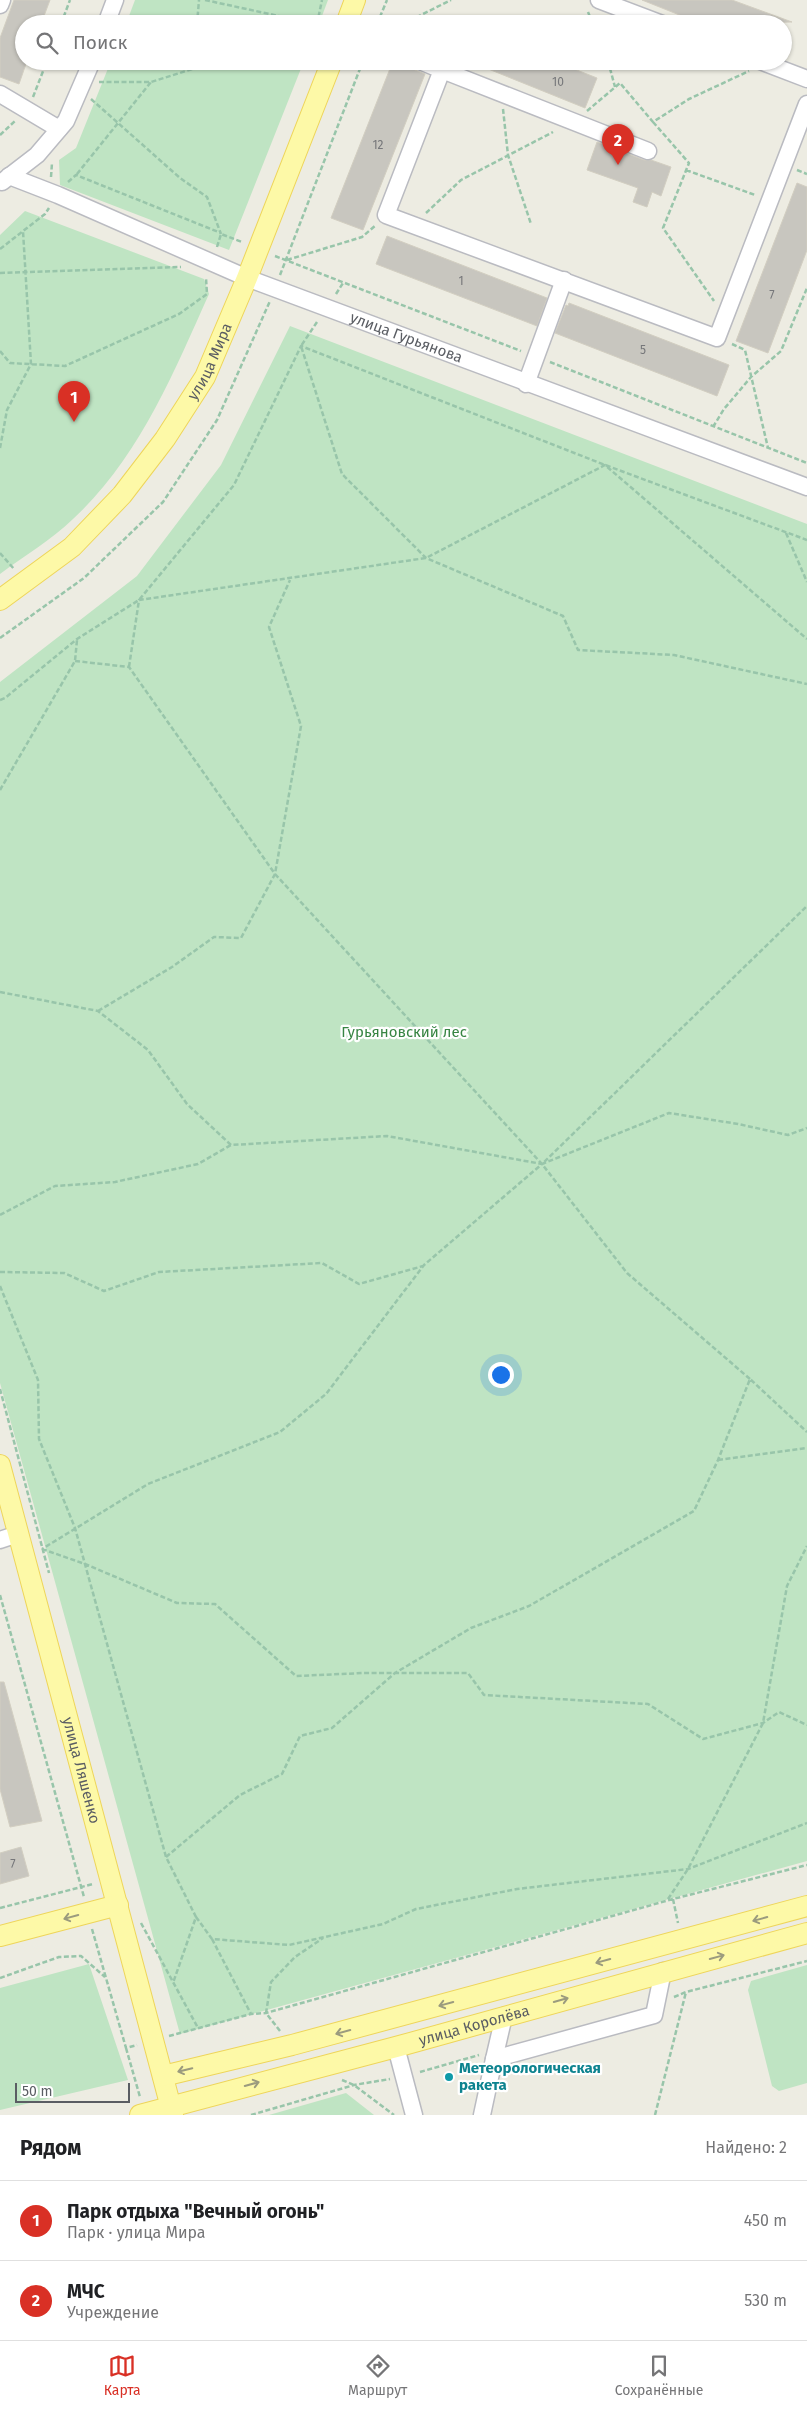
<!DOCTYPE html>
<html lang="ru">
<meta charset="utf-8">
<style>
body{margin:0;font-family:"Fira Sans",sans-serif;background:#f6f6f6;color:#202124}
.scale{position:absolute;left:15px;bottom:12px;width:115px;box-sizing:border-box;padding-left:5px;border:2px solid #5a5d63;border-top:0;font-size:14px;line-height:18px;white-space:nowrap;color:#5a5d63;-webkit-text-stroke:4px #fff;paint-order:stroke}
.you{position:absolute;left:500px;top:1374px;width:18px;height:18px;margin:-12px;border:4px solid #fff;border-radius:50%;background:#1a73e8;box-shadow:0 0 0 8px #1a73e833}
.badge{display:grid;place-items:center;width:32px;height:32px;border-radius:50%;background:#d93025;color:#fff;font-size:16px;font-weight:700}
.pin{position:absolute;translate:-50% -41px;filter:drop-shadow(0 1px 2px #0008)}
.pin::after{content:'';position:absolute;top:26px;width:18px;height:15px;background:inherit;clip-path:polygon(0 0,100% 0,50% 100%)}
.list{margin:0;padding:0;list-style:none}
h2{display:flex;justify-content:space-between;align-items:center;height:65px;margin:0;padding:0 20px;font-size:21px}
h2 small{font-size:16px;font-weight:400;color:#757577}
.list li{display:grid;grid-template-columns:32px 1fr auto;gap:15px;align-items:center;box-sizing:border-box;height:80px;padding:0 20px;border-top:1px solid #e0e0e0}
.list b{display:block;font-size:19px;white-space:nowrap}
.list p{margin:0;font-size:16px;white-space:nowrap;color:#757577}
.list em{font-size:16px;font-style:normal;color:#757577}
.icon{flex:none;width:28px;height:28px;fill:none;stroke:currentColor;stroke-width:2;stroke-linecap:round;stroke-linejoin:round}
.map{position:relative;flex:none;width:807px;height:2115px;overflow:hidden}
.search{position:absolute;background:#fff;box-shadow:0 1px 4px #0004;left:15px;right:15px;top:15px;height:55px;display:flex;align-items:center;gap:12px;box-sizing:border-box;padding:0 18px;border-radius:28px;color:#757577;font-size:19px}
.sheet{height:225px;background:#fff}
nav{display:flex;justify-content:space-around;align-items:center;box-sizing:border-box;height:70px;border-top:1px solid #e0e0e0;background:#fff;font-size:14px;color:#757577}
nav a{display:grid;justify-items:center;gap:2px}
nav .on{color:#d93025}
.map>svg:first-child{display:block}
</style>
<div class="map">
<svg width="807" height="2115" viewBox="0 0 807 2115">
<rect width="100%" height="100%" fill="#edece2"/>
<path fill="#bfe4c3" d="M135,0H328L319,24H126Z
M111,61H304L229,250L60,185L59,160L76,148Z
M25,211L204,279L209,294C173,374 139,458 73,519C51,540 24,556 0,574V235Z
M290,326L807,524V1861L180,2034L0,1383V682L137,576L221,465Z
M89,1964L128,2080L0,2110V1988Z
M807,1965V2083L779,2091L772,2086L748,1990L751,1981Z
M346,2093L374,2115H269Z"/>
<path fill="#c8c6bf" stroke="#d2cec1" d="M14,0H50L41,24H24V61H27L19,84L0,77V38Z
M642,0H732L792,22L702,24Z
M393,61L425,74L363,230L331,218Z
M554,61L597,78L585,108L471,62Z
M597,142L644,160H651L671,167L661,196L652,192L647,207L633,202L638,188L587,170Z
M797,183L807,187V250L768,353L736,341Z
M387,236L547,298L537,326L376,264Z
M569,303L729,365L717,396L555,333L566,305L568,306Z
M0,1682H4L42,1821L10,1827L0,1789Z
M21,1847L29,1876L0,1884V1853Z"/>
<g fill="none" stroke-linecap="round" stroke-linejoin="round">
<defs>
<g id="minor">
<path d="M599,0L662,24"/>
<path d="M0,5L2,0"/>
<path d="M106,24L115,0"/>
<path d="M420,61L442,70L386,215L717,338L807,104"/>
<path d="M760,61L807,79"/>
<path d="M442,70L648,151"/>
<path d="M0,94L59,129"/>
<path id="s1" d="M9,176L58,195L247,278L807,487"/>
<path d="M2,182L37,155L66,121L92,61"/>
<path d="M526,384L564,280"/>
<path d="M0,1540L18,1534"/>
<path d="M396,2047L414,2115"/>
<path d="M494,2059L504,2016"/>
<path d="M482,2115L494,2059L654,2015L663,1971"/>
</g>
<g id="major">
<path d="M346,24L355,0"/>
<path id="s2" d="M0,600L72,547L122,495L165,439L205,377L247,278L332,61"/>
<path id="s3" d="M0,1465L173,2115"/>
<path d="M0,1936L118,1905"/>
<path d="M163,2076L292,2045L807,1906"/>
<path id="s4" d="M140,2115L396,2047L807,1933"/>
</g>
</defs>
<use href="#minor" stroke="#babbc1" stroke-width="19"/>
<use href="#major" stroke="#eed55a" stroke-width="22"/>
<path stroke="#98c5aa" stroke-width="2.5" stroke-dasharray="5 2.5" stroke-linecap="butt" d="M205,0L297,20L303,24
M588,12L593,24
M61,24L70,0
M197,24L199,0
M317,24L322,0
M377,24L387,0
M403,24L451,0
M608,61L615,87
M192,69L193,61
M99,82H151L218,61
M33,97L47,61
M91,99L180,178L207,197L221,234
M503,109L508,155L531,224
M587,111L620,83L653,122L689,99L749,71
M653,122L689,163L663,228L714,301
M0,135L15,121
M686,170L755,195
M797,170L807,174
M77,174L151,82
M51,177L52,163
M68,182L76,175L221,233
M426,213L461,180L553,132
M217,247L221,234L242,242
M0,249L45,214L49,208
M275,256L521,351
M287,260L362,237L376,225
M0,273L181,267
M280,275L363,61
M336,294L343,283
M317,322L301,346L342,474L426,558L563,616L578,650L674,655L807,684
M732,344L745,350L768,448
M0,351L10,363L65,366L179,314L207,294L206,278
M550,362L807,463
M713,427L724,409L751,377L781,351L807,288
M0,448L7,410L31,364L23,231
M786,533L807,582
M0,553L14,569
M0,638L84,578L163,502L217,420L270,301
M75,661L129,667L275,874L542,1164L807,906
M129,667L139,600L426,558L605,465L807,639
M0,700L5,698L77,639L139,600L234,485L301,346L605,465L807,540
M0,790L75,661L77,640
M0,992L98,1011L148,1050L187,1104L231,1145L387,1136L542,1164L424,1265L326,1394L280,1432L148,1484L42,1549
M98,1011L172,967L214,937L241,938L275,874L301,726L269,627L290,580
M0,1215L55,1186L115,1182L198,1164L231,1145
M0,1272L64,1273L104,1291L159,1272L322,1263L359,1284L423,1266
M0,1286L38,1380L39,1439L75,1528L166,1857L196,1917L173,1983
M750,1379L627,1273L542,1164L669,1113L738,1124L788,1135L807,1128
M0,1389L49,1573
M718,1460L807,1448
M42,1549L85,1564L177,1603L215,1604L296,1676L364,1673H468L484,1695L648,1704L703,1739L763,1723L779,1712L807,1725
M0,1595L84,1897
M166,1857L240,1795L282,1774L300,1736L332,1728L395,1673L471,1628L529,1606L694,1511L718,1460L750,1379L807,1432
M668,1899L688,1869L763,1723L787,1586L807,1546
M673,1899L678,1923
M0,1908L93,1884
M196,1917L212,1939L289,1945L383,1924L416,1909L517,1889L688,1869L807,1823
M141,1923L198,2028
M92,1929L126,2048L137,2045
M212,1939L251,2014
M0,1978L59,1957L81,1956L105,1977
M674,1997L686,1992L807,1961
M280,2031L266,2013L271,1982L295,1957L323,1938
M169,2036L251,2014L266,2013L673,1899L807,1865
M126,2048L140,2097
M420,2072L479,2055
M342,2080L354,2085L394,2115
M251,2115L354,2085L390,2079
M655,2115L686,1992"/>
<use href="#minor" stroke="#fff" stroke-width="16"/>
<use href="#major" stroke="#fdf9a7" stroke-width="20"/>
</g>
<defs><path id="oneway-shaft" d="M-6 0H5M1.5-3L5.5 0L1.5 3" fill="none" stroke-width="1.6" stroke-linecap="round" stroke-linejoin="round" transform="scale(1.25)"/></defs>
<g stroke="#9b9b7e">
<use href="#oneway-shaft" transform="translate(71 1917) rotate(165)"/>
<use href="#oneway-shaft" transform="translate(760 1919) rotate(165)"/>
<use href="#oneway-shaft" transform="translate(717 1957) rotate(-15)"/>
<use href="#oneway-shaft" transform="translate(603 1961) rotate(165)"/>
<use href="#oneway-shaft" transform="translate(561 2000) rotate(-16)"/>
<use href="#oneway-shaft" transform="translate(446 2004) rotate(165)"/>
<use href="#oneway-shaft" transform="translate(343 2032) rotate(165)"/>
<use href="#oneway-shaft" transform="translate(185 2070) rotate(167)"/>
<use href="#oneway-shaft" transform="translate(252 2084) rotate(-16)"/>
</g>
<circle fill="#0f9aa8" stroke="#fff" stroke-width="2" cx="449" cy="2077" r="5"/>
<g text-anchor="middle" stroke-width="4.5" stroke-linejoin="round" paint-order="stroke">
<g font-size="12" fill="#76777a">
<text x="558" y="86">10</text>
<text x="378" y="149">12</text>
<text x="461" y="285">1</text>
<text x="772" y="299">7</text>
<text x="643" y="354">5</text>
<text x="13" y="1868">7</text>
</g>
<g font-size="15" fill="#5a5d63" stroke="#fff">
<text dy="5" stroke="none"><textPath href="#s1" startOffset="429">улица Гурьянова</textPath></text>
<text dy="5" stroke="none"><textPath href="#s2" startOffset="322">улица Мира</textPath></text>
<text dy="5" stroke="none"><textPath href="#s3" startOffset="316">улица Ляшенко</textPath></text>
<text dy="5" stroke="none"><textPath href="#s4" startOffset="346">улица Королёва</textPath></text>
</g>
<g font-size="15" fill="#378543" stroke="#fff">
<text x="404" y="1037">Гурьяновский лес</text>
</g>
<g font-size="15" font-weight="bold" fill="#0d838f" stroke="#fff" text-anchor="start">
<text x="459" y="2073">Метеорологическая<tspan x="459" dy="17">ракета</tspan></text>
</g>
</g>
</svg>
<div class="scale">50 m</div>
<div class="you"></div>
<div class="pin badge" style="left:74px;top:422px">1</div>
<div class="pin badge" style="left:618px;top:165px">2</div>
<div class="search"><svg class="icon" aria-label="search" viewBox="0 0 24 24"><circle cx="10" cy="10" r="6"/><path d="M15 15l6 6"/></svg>Поиск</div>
</div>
<section class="sheet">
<h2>Рядом<small>Найдено: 2</small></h2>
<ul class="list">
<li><span class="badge">1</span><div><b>Парк отдыха &quot;Вечный огонь&quot;</b><p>Парк · улица Мира</p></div><em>450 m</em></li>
<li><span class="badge">2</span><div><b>МЧС</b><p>Учреждение</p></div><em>530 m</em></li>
</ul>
</section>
<nav>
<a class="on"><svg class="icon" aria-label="map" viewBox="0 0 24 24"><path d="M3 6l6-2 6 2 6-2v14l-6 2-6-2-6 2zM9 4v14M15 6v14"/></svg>Карта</a>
<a><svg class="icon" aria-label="directions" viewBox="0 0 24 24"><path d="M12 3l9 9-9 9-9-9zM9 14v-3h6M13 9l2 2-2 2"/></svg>Маршрут</a>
<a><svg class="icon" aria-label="saved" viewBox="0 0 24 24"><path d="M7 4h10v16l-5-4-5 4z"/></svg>Сохранённые</a>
</nav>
